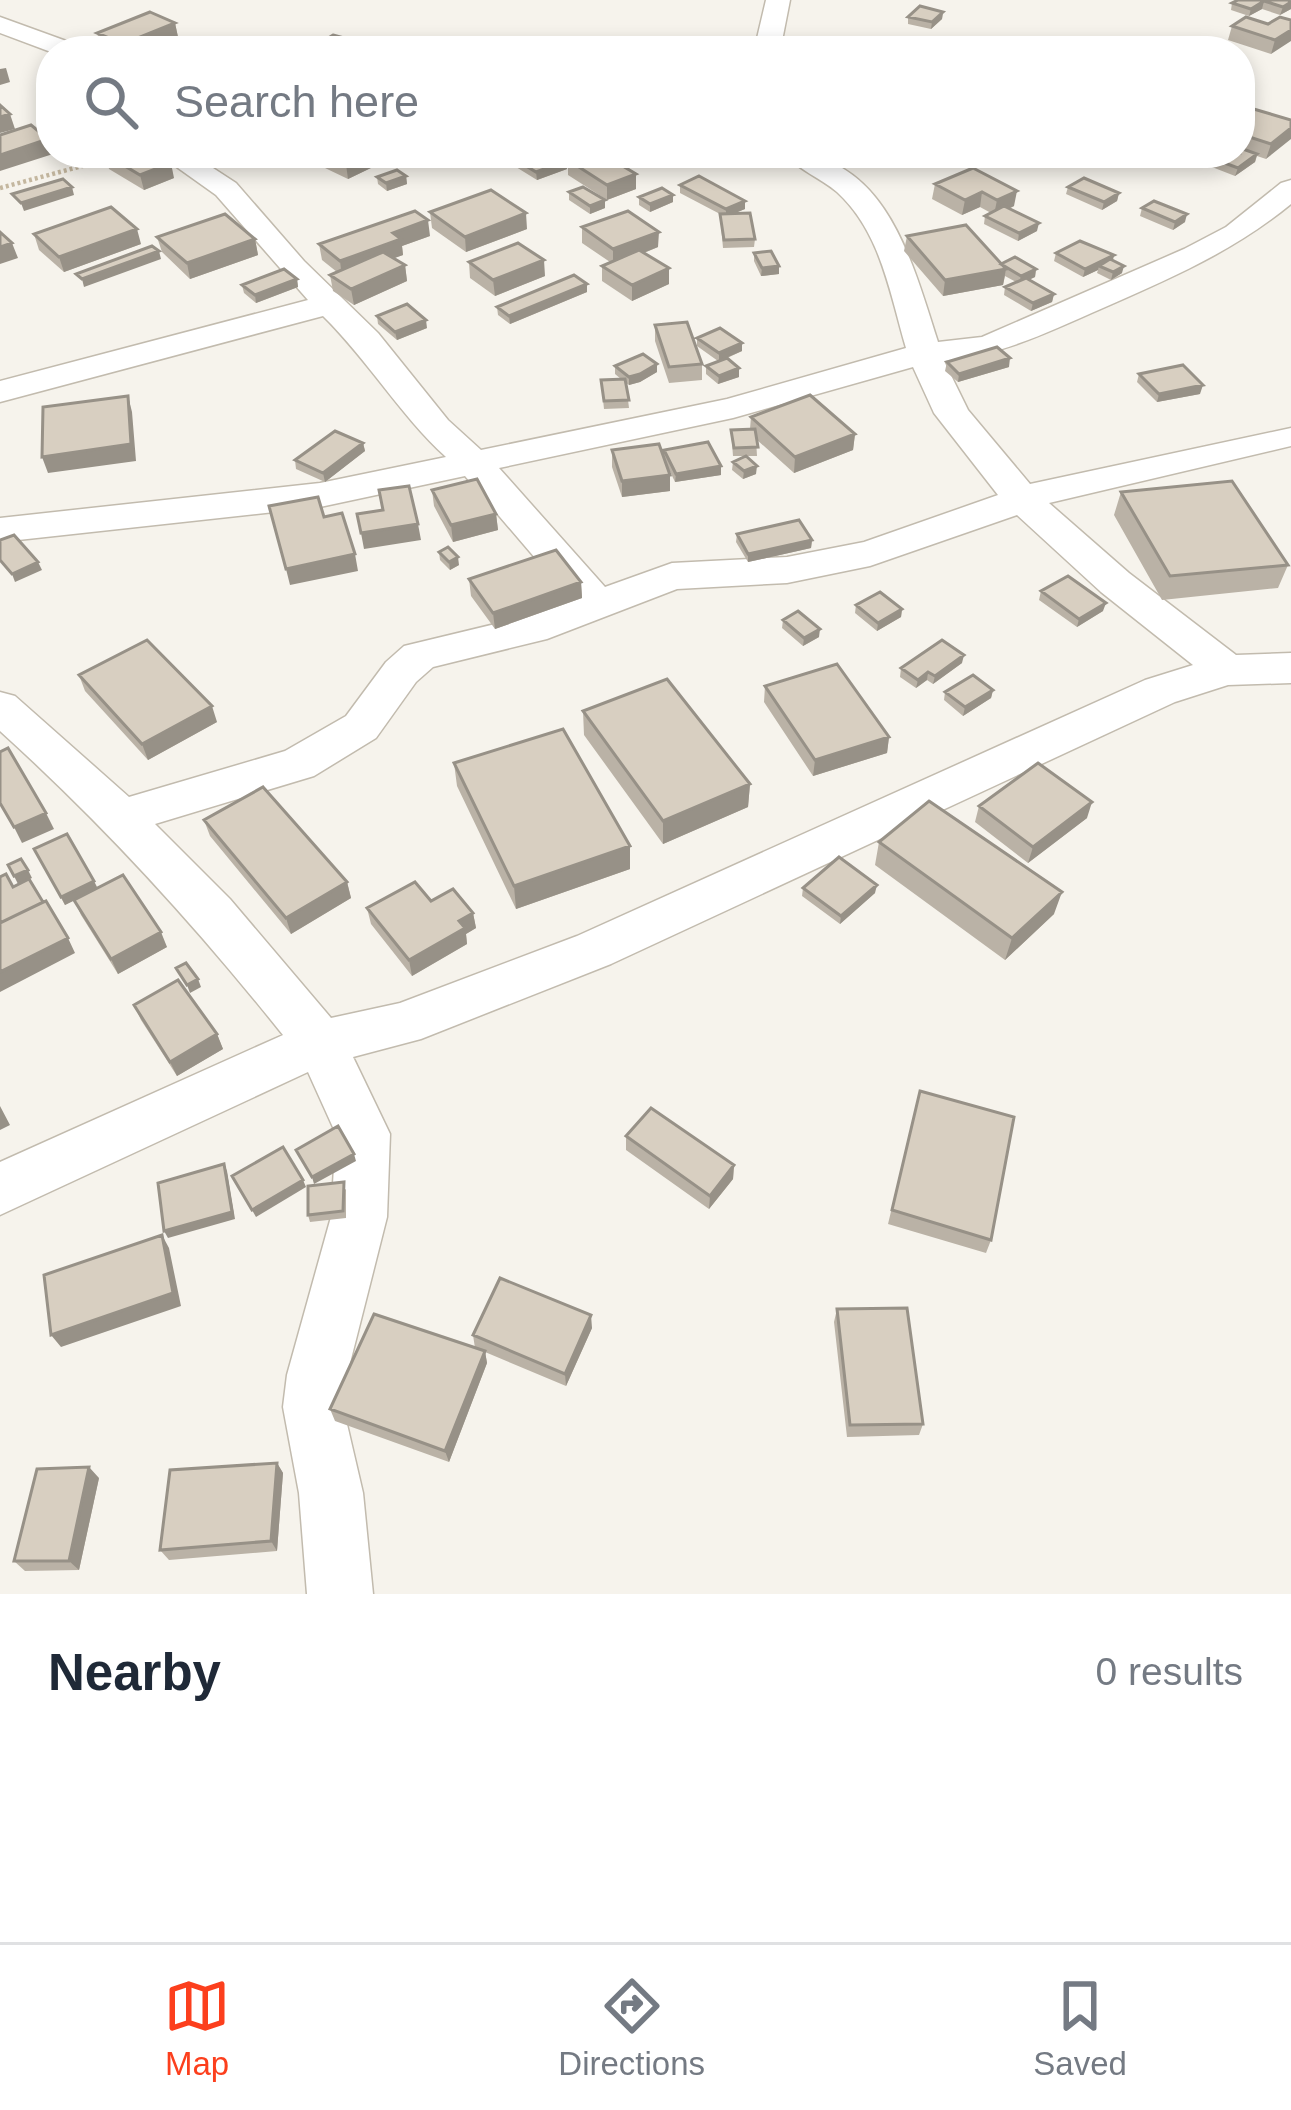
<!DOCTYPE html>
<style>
body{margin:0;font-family:Helvetica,sans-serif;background:#f6f6f7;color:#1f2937}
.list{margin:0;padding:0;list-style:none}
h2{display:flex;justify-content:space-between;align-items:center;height:156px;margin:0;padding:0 48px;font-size:51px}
h2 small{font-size:39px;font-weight:400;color:#747a83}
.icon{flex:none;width:66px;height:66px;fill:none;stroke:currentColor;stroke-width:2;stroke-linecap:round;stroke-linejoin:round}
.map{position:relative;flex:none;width:1291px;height:1594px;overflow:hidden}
.search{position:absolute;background:#fff;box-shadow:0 6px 18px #0003;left:36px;right:36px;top:36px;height:132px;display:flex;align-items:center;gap:30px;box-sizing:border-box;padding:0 42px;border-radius:48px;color:#747a83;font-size:45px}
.sheet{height:348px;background:#fff}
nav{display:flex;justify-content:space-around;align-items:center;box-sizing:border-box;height:168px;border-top:3px solid #e0e1e3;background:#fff;font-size:33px;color:#747a83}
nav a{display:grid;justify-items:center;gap:6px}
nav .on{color:#fc3f1d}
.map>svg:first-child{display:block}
</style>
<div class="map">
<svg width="1291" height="1594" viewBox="0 0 1291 1594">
<rect width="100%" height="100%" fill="#f6f3ec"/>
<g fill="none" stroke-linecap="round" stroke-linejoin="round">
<defs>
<path id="street" d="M766,0H790L780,51H754Z
M0,17L80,46L84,51L51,52L0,33Z
M157,153H190L236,183L304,261L378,333L448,420L481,450L727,399L906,348C890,294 881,232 837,192C821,178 798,170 784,153C886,153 912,262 938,342L982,337L1184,249L1226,227L1281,183L1291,180V204C1234,251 1171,278 1103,308C1048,332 1005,354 944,361L968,410L1030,484L1291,428V446L1049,503L1129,573L1236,655L1291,653V683L1228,685L1175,702L611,964L421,1039L353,1057L390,1134L387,1217L347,1375L343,1407L363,1493L373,1594H307L299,1493L283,1407L287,1375L331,1217L336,1134L308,1072L0,1215V1162L283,1035C196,926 104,825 0,731V692L15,696L129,797L285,751L346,716L386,662L404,646L524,617L571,600L465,476L320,507L0,542V518L320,483L446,457C400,415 368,360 323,316L0,402V381L308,300L216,195ZM913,367L934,413L998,495L864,542L787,557L672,563L605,587L499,468L733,418ZM1017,515L1101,592L1193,665L1145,680L577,936L400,1003L331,1018L230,899L155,824L314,776L376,738L416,682L433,667L547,639L677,589L787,583L870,566Z"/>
</defs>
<use href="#street" stroke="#c2bbae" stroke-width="3"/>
<path stroke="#c4b79f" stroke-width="4.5" stroke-dasharray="3 3" stroke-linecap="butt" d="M0,188L131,153"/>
<use href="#street" fill="#fff" fill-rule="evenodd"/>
</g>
<path fill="#bab2a6" d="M1288,0L1291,9L1280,15L1262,9L1249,16L1231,10L1232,3Z
M943,12L942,19L931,29L908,24V17Z
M1291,20L1271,54L1228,40L1232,26L1268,24Z
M175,23L178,37L167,42L176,51H110L101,47L97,33Z
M1240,105L1291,120L1266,159L1257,156L1255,162L1235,176L1194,160L1196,153H1240Z
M301,153H373L375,166L348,179L302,157Z
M485,153H530L567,169L537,180L516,167L515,159L502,164Z
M623,153H680L650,167Z
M105,154L174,178L144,190L109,169Z
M568,160L636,189L607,200L568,175Z
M973,168L1014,206L1009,209L1037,231L1018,241L984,224L985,216L991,213L980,207L962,215L932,199L935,184Z
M406,176L407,184L387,191L378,184L377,177Z
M680,185L745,201V209L734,213L755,239L754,247L723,248L720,214L680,193Z
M1068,187L1119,193L1117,201L1102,210L1066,194Z
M569,192L605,200V208L590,214L569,200Z
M673,195V202L650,212L639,205V197Z
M1142,208L1185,222L1173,230L1140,216Z
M430,212L527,229L466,252L432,228Z
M582,227L658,247L644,253L669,268V284L632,301L602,281V266L610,262L582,243Z
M34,234L141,244L64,272L39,250Z
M430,236L402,246L403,255L394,258L405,265L407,281L354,305L333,291L330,275L337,272L322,260L319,244Z
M907,236L1001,264L1036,269L1035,277L1029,280L1054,294L1052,302L1031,311L1004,295L1005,287L1016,282L1005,276L1003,285L943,296L904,251Z
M157,237L255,239L258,255L190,279L162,252Z
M754,253L779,274L761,276L754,261Z
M1056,253L1114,255L1113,260L1122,273L1111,280L1097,273L1098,270L1083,277L1054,261Z
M469,262L545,276L495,296L470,278Z
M297,279L298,287L256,303L244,293L242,285Z
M587,284V292L510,324L498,315L497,307Z
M377,316L427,328L397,340L378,324Z
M655,325L702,364V380L669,383L655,341Z
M697,338L742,343V351L725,359L739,368V377L718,384L706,374V366L718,361L697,346Z
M947,362L1009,367L958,382L945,371Z
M657,364V372L640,382L629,385L626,383L629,408L604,409L601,380L621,379L615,374V366Z
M1139,374L1200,394L1157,402L1137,382Z
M751,417L855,434L853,450L794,473L756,439L757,456H733L731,430L750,429Z
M363,443L365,451L325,482L296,469L295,460Z
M612,450L664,458V450L721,475L675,482L664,459L670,475V491L622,497L612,467Z
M733,462L756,474L743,479L732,470Z
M432,490L496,514L498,530L453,542L434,506Z
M1121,492L1288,565L1278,588L1162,600L1114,515Z
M737,534L812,540L811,548L748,562L736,542Z
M439,552L459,565L450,570L440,560Z
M469,579L581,582L582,598L495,629L471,596Z
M1041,591L1103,611L1077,627L1039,600Z
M856,605L902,609L901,617L877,631L855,613Z
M783,620L819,637L803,646L782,628Z
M962,663L933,684L927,680L916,688L900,677L901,668Z
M79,675L217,722L148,760L85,691Z
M765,686L889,737L887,753L813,776L764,702Z
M993,690L991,698L963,716L944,700L945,692Z
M583,711L750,784L748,807L663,844L584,735Z
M454,763L630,869L516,909L457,786Z
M979,806L1087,818L1028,863L975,822Z
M204,820L347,882L351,898L291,934L210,836Z
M879,842L1054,914L1005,960L875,865Z
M34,849L98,888L167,947L118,974L81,915L74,900L65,905Z
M803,888L875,893L840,924L802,896Z
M431,901L473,913L476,928L466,934L467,944L412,976L371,924L367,908Z
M134,1005L217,1034L223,1049L177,1076L141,1020Z
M920,1091L991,1240L986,1253L888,1224Z
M626,1136L734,1165L733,1179L709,1209L626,1150Z
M346,1189V1218L310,1222L308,1215Z
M837,1309L923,1424L919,1435L847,1437L834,1322Z
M592,1328L566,1386L485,1352L487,1363L449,1462L335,1421L330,1409L475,1348L473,1335Z
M277,1463L283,1473L277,1551L169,1560L160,1550Z
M99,1478L79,1570L25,1571L14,1561Z"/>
<path fill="#979187" d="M1264,1L1262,9L1249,16L1251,9Z
M1291,2V9L1280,15L1283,7Z
M943,12L942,19L931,29L932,22Z
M175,23L178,37L144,51H124L123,44Z
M1291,30V41L1271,54L1275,40Z
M359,42L360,50L357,51H344Z
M6,68L10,82L0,85V69Z
M10,114L15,129L0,133V117Z
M1291,128V139L1266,159L1271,144Z
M48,139L53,154L0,171V155Z
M369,153H373L375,166L348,179L346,164Z
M511,153H530V154L502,164V156Z
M650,153H680L650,167Z
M1257,154L1255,162L1235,176L1238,168Z
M566,161L567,169L537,180L536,172Z
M171,163L174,178L144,190L140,175Z
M636,174V189L607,200V185Z
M406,176L407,184L387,191L386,183Z
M72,187L74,195L24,211L21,203Z
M1017,191L1014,206L994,215L997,200Z
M982,192L980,207L962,215L965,200Z
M1119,193L1117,201L1102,210L1104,202Z
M673,195V202L650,212V204Z
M605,200V208L590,214V206Z
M745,201V209L726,217V209Z
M526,213L527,229L466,252L465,237Z
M1187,214L1185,222L1173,230L1175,222Z
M428,220L430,236L402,246L403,255L342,277L340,261L393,233Z
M1039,223L1037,231L1018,241L1019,233Z
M137,229L141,244L64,272L59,257Z
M659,232L658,247L613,265V249Z
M255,239L258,255L190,279L187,263Z
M12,243L18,258L0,264V247Z
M159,251L161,259L84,287L82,279Z
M1114,255L1112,263L1099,266L1098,270L1083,277L1085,269Z
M544,260L545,276L495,296L493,280Z
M405,265L407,281L354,305L351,289Z
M779,266V274L761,276L762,268Z
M1124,266L1122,273L1111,280L1113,272Z
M669,268V284L632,301V285Z
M1006,269L1003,285L943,296L945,280Z
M1036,269L1035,277L1019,284L1021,276Z
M297,279L298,287L256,303L255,295Z
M587,284V292L510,324L509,316Z
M1054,294L1052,302L1031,311L1033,303Z
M426,320L427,328L397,340L395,332Z
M742,343V351L719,361V353Z
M1010,358L1009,367L958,382L959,374Z
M657,364V372L640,382L629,385V377Z
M739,368V377L718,384L719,376Z
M1203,385L1200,394L1157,402L1159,394Z
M128,396L132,412L136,461L48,473L42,457Z
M855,434L853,450L794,473L795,457Z
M363,443L365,451L325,482L323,473Z
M721,466V475L675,482L676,474Z
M757,466L756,474L743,479L744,471Z
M670,475V491L622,497V481Z
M496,514L498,530L453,542L451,525Z
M418,524L421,540L364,549L361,533Z
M812,540L811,548L748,562V554Z
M355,554L358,571L290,585L286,569Z
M458,557L459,565L450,570L449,562Z
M38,562L42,570L15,582L12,574Z
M581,582L582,598L495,629L493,613Z
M1106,603L1103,611L1077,627L1079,619Z
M902,609L901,617L877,631L878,623Z
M820,629L819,637L803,646L804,638Z
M964,655L962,663L933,684L935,676Z
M928,672L927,680L916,688L918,680Z
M993,690L991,698L963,716L965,707Z
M212,706L217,722L148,760L142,744Z
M889,737L887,753L813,776L815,760Z
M750,784L748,807L663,844V821Z
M1092,802L1087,818L1028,863L1033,847Z
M46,813L54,829L22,843L14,827Z
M630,846V869L516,909L514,886Z
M28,870L32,878L18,884L14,876Z
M94,881L98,889L65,905L61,897Z
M347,882L351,898L291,934L286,918Z
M877,885L875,893L840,924L841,916Z
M1062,892L1054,914L1005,960L1012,938Z
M473,913L476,928L466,934L467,944L412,976L409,960L459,921Z
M161,932L167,947L118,974L111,959Z
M68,938L75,953L0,992V972Z
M198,979L201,987L190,993L187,985Z
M217,1034L223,1049L177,1076L170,1062Z
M0,1106L10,1125L0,1130Z
M354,1154L356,1161L314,1184L312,1177Z
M224,1164L227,1171L235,1219L168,1238L164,1231Z
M734,1165L733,1179L709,1209L710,1196Z
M303,1180L306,1187L256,1217L252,1210Z
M162,1235L169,1248L181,1306L61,1347L51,1335Z
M591,1315L592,1328L566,1386L565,1374Z
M485,1351L487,1363L449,1462L445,1451Z
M277,1463L283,1473L277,1551L271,1541Z
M89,1467L99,1478L79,1570L69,1561Z"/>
<path fill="#d8cfc1" stroke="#979187" stroke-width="3" d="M1238,0H1288L1291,2L1283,7L1264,1L1251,9L1232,3Z
M920,6L943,12L932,22L908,17Z
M150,12L175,23L123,44L97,33Z
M1246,17L1268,24L1280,17L1291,20V30L1275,40L1232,26Z
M333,35L359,42L344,51H307Z
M165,40L175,49L166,51H122Z
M247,45L276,51H240Z
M0,105L10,114L0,117Z
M1240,105L1291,120V128L1271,144L1240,134Z
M31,125L48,139L0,155V135Z
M1240,148L1257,154L1238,168L1198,153H1240Z
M107,153H154L171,163L140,175L105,154Z
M322,153H369L346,164Z
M531,153H554L566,161L536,172L515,159Z
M588,153H601L636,174L607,185L568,160Z
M973,168L1017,191L997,200L982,192L965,200L935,184Z
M397,170L406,176L386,183L377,177Z
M699,176L745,201L726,209L680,185Z
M1084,178L1119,193L1104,202L1068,187Z
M63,179L72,187L21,203L12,194Z
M583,187L605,200L590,206L569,192Z
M662,188L673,195L650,204L639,197Z
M491,190L526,213L465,237L430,212Z
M1154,201L1187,214L1175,222L1142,208Z
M1004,206L1039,223L1019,233L985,216Z
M111,207L137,229L59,257L34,234Z
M415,211L428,220L393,233L401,239L340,261L319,244Z
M628,211L659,232L613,249L582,227Z
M750,213L755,239L724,240L720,214Z
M225,214L255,239L187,263L157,237Z
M966,225L1006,269L945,280L907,236Z
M0,232L12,243L0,247Z
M1080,241L1114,255L1085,269L1056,253Z
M518,243L544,260L493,280L469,262Z
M152,246L159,251L82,279L76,274Z
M639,250L669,268L632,285L602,266Z
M771,251L779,266L762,268L754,253Z
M383,252L405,265L351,289L330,275Z
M1015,257L1036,269L1021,276L1001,264Z
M1110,259L1124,266L1113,272L1099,266Z
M284,269L297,279L255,295L242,285Z
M574,275L587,284L509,316L497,307Z
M1026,278L1054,294L1033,303L1005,287Z
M407,304L426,320L395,332L377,316Z
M687,322L702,364L669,367L655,325Z
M720,328L742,343L719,353L697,338Z
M997,347L1010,358L959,374L947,362Z
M643,354L657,364L640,374L629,377L615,366Z
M727,358L739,368L719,376L706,366Z
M1183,365L1203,385L1159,394L1139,374Z
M625,379L629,400L604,401L601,380Z
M810,395L855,434L795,457L751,417Z
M128,396L131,444L42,457L43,407Z
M755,429L758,447L734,448L731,430Z
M335,431L363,443L323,473L295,460Z
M708,442L721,466L676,474L664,450Z
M659,444L670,475L622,481L612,450Z
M746,456L757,466L744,471L733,462Z
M477,479L496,514L451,525L432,490Z
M1232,481L1288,565L1170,576L1121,492Z
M409,486L418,524L361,533L357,514L383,510L379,490Z
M318,497L324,517L342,513L355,554L286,569L269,506Z
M799,520L812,540L748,554L737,534Z
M14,535L38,562L12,574L0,560V540Z
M448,547L458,557L449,562L439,552Z
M556,550L581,582L493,613L469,579Z
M1068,576L1106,603L1079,619L1041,591Z
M880,592L902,609L878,623L856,605Z
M798,611L820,629L804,638L783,620Z
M147,640L212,706L142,744L79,675Z
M942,640L964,655L935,676L928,672L918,680L901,668Z
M837,664L889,737L815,760L765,686Z
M973,675L993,690L965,707L945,692Z
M667,679L750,784L663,821L583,711Z
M563,729L630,846L514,886L454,763Z
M8,748L46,813L14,827L0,803V752Z
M1038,763L1092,802L1033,847L979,806Z
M263,787L347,882L286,918L204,820Z
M929,801L1062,892L1012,938L879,842Z
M67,834L94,881L61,897L34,849Z
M839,857L877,885L841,916L803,888Z
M21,859L28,870L14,876L8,865Z
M6,874L13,887L29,879L43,902L0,923V877Z
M123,875L161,932L111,959L74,900Z
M415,882L431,901L453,889L473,913L459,921L465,928L409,960L367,908Z
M46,901L68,938L0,972V923Z
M186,963L198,979L187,985L176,968Z
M178,980L217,1034L170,1062L134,1005Z
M920,1091L1014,1117L991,1240L892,1210Z
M651,1108L734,1165L710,1196L626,1136Z
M338,1126L354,1154L312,1177L296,1150Z
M283,1147L303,1180L252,1210L232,1176Z
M224,1164L232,1212L164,1231L158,1183Z
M344,1182L343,1211L308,1215V1186Z
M162,1235L173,1293L51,1335L44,1275Z
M500,1278L591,1315L565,1374L473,1335Z
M907,1308L923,1424L850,1425L837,1309Z
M374,1314L485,1351L445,1451L330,1409Z
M277,1463L271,1541L160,1550L170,1470Z
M89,1467L69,1561H14L37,1469Z"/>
</svg>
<div class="search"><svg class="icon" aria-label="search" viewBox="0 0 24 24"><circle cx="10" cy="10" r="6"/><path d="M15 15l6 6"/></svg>Search here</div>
</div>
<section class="sheet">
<h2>Nearby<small>0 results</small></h2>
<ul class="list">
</ul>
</section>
<nav>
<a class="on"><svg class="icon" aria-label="map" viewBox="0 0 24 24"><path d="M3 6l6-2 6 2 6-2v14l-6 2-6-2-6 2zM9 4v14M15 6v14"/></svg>Map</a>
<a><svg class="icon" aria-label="directions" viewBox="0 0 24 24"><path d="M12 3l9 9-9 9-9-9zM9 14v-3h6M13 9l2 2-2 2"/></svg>Directions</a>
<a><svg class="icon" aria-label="saved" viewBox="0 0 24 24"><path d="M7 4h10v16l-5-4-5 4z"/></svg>Saved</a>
</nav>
